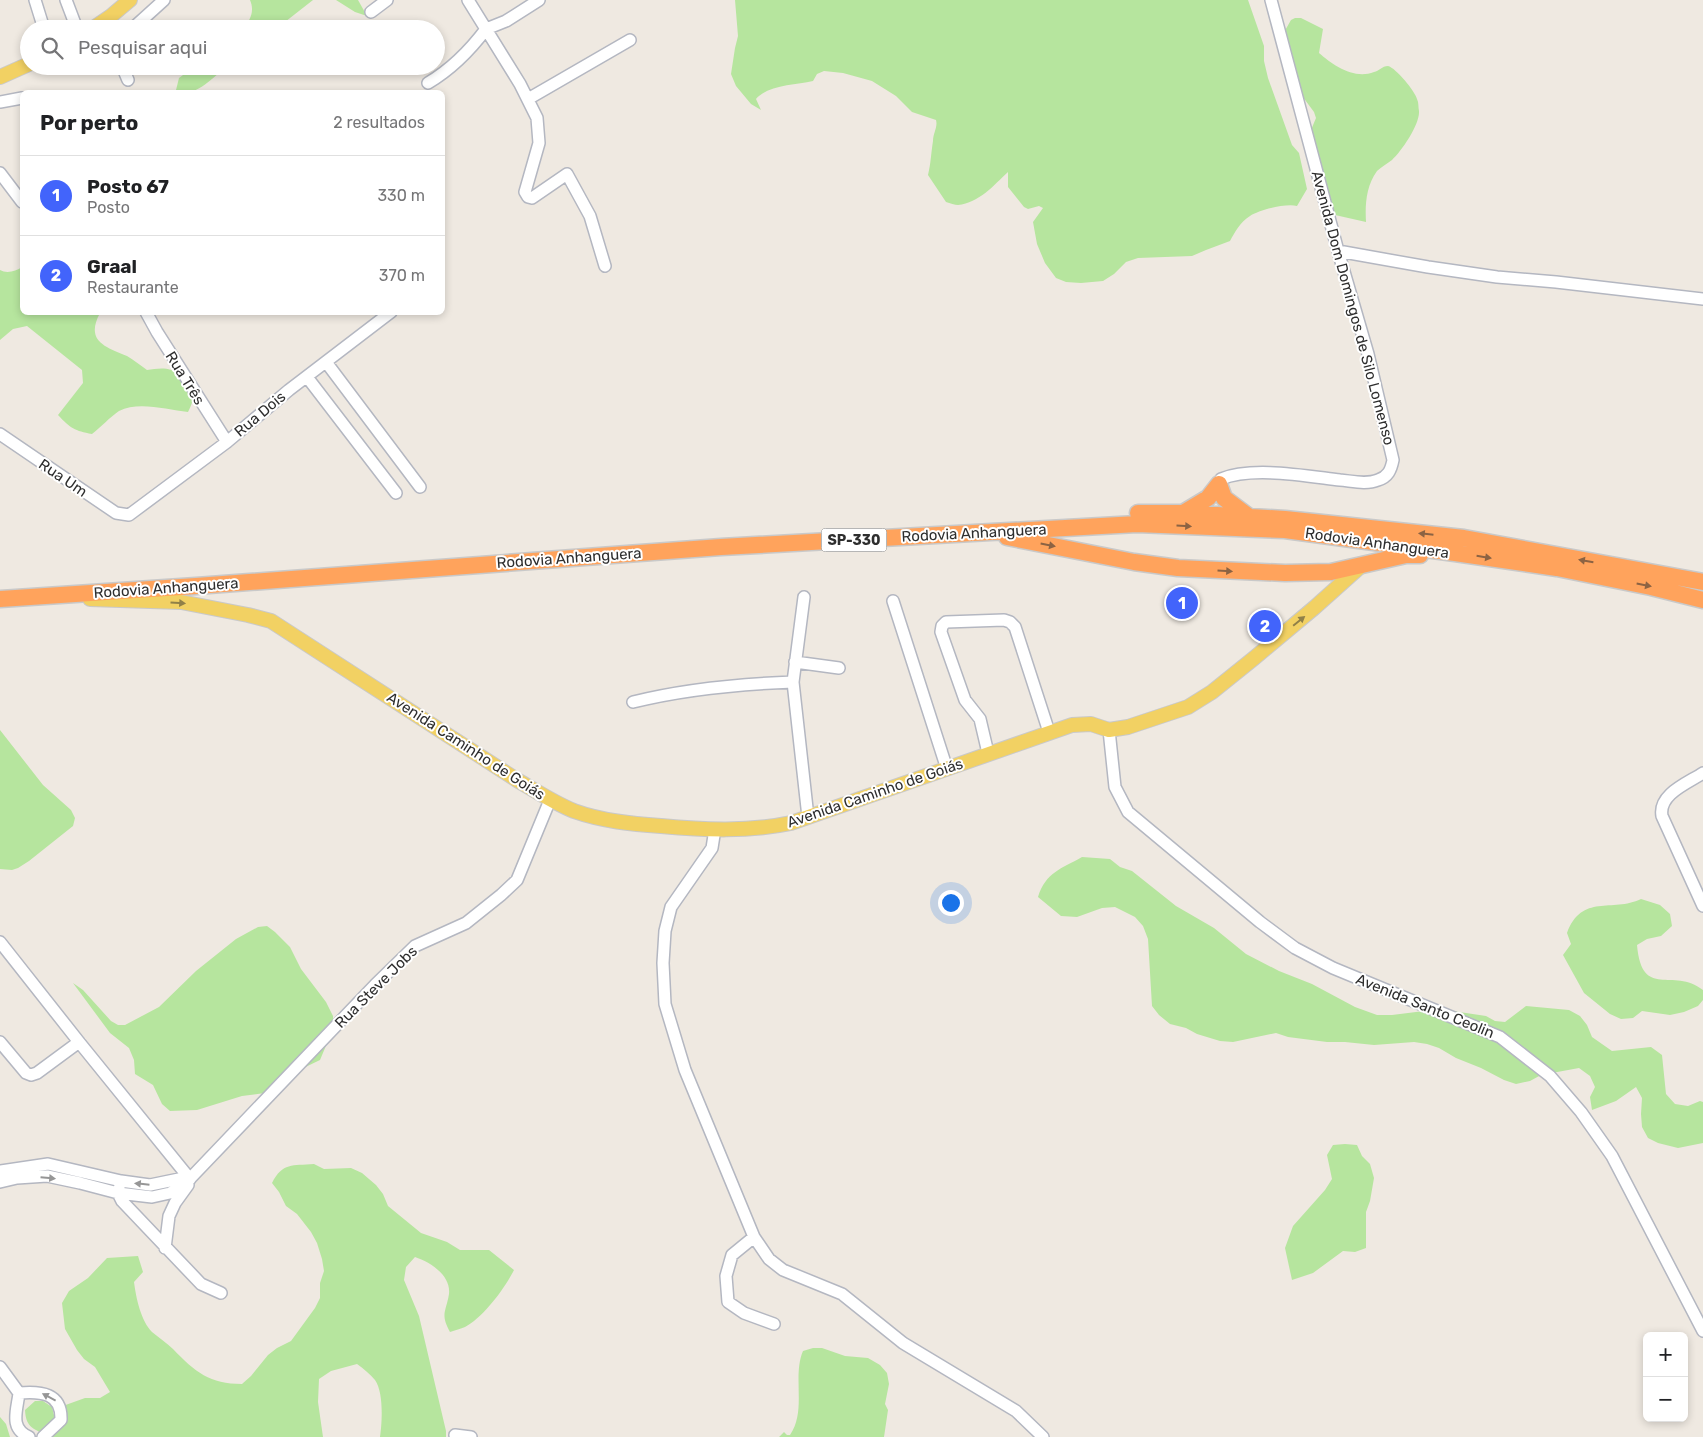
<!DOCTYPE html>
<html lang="pt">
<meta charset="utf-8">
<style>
body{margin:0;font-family:Rubik,sans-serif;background:#f2f2f2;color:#202124}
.controls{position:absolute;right:15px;bottom:15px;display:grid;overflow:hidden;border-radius:8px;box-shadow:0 2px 8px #0003}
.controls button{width:45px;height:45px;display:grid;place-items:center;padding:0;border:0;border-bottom:1px solid #e0e0e0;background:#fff;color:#202124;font:25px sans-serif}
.you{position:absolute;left:950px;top:902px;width:18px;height:18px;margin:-12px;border:4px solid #fff;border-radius:50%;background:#1a73e8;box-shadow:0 0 0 8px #1a73e833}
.badge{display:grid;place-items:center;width:32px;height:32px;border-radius:50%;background:#4264fb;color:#fff;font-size:16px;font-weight:700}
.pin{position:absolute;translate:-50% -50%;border:2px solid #fff;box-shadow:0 1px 5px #0006}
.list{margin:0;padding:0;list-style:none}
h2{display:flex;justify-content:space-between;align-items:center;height:65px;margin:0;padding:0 20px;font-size:21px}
h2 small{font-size:16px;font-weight:400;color:#757577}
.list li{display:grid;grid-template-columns:32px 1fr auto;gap:15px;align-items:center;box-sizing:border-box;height:80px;padding:0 20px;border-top:1px solid #e0e0e0}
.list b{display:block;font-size:19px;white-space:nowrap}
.list p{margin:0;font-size:16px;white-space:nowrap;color:#757577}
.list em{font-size:16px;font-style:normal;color:#757577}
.icon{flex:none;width:28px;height:28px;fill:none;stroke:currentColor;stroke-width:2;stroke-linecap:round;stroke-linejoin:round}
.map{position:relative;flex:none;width:1703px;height:1437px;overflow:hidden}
.search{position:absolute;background:#fff;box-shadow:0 2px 8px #0003;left:20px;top:20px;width:425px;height:55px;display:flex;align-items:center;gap:12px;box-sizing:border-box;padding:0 18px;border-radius:28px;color:#757577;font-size:19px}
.panel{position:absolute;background:#fff;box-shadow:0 2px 8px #0003;left:20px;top:90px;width:425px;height:225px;border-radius:8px}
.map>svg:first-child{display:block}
</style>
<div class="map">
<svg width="1703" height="1437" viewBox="0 0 1703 1437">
<rect width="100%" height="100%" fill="#efe9e1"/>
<path fill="#b6e59e" d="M250,0H313L276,29H243C250,20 255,12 250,0Z
M336,0H358L367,16L355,12Z
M735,0H1248L1264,46V61L1268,78L1292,145L1299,153L1307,189L1297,206C1286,203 1259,210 1250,216C1240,222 1235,232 1230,241L1206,250L1192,256L1138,258L1126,262L1114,274L1103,281L1081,283L1066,282L1056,278L1045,263L1037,244L1033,222L1043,208L1039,206L1028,209L1024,207L1008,187V172C994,185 979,203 958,205C955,205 950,203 946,202L928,175C931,163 931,153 933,141C933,133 938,127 936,120L912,112L896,96L872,81L843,73L824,71L817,74L813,81C795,85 768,85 756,99L761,110L751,104L736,86L731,74L735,48L738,36Z
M1295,18H1301L1323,29L1319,53C1333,65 1354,80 1374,72C1379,71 1382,66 1388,66C1396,68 1415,91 1417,99C1419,103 1418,107 1419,111C1420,124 1402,151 1392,160C1387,164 1381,167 1377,171C1366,186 1365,205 1366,222L1335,215L1319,170L1311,130L1316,118L1314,112L1294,85L1283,34L1291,20Z
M195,66H227C216,75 191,102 176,90L179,78Z
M22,267V312L100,313C85,341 105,347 127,356C134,360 140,365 147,370C155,369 163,367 171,370C175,371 178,374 181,377C195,388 196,397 188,412C167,410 139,401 119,411C110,417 101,427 92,434C75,431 70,428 58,415L83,383L82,370L27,326L13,329L0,340V270C7,274 16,271 22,267Z
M0,730L43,785L71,810L75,818L73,826L29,861L18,868L12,870L0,869Z
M1082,857L1110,859L1120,867L1132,871L1176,906L1214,928L1246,954L1279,971L1312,984L1355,1007L1377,1015H1392L1432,1010H1446L1486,1016L1495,1021L1505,1022L1526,1006L1569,1010L1580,1016L1587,1025L1592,1037L1612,1051L1651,1047L1662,1055L1666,1094L1675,1104L1688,1106L1700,1101L1703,1102V1143L1678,1148L1658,1143L1648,1138L1642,1127L1641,1114L1642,1098L1636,1087L1616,1101L1592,1110L1590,1097L1595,1087L1590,1076L1579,1068L1541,1075L1530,1081L1516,1084L1504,1080L1481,1068L1456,1058L1439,1048L1427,1044L1414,1042L1374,1045L1345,1042H1327L1288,1037L1276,1033L1233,1042L1220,1041L1197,1034L1186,1028L1170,1024L1159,1015L1152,1006L1148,939L1143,926L1135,917L1115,907L1102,908L1077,917L1061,916L1038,897C1046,872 1061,869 1082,857Z
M1641,899L1660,905L1670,914L1672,926L1661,936L1647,939L1637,945C1642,1001 1673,966 1703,990V1000L1698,1006L1684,1012L1670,1015L1642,1011L1633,1018L1621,1019L1610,1014L1584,993L1563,955L1571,944L1567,933C1582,893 1612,913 1641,899Z
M267,926L275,932L290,947L301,969L326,1002L333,1016V1029L320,1060L291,1074L265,1093L242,1096L197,1110L170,1111L162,1104L153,1085L135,1074L134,1060L129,1048L110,1033L73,983L83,990L111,1021L118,1025H125L159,1007L196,971L236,939L258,927Z
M1345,1144L1357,1145L1362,1156L1370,1164L1374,1178L1370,1201L1366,1212V1248L1355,1252L1343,1251L1313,1273L1292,1280L1285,1248L1293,1226L1325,1190L1332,1179L1327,1155L1333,1145Z
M314,1164L324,1169L351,1168L362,1173L376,1185L383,1194L388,1206L421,1233L447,1242L460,1250H489L514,1270C505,1288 483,1318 465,1327C461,1329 455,1330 450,1332C440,1314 446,1312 449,1294C451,1275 430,1262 415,1257L406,1267L404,1280L419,1316L446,1431V1437H380C382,1423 384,1393 375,1380C370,1374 364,1369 357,1364L331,1371L319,1379L318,1402L323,1437H49C34,1428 26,1429 25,1410L35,1401H43L52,1407L54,1415L60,1407L85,1398H100L110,1392L95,1367L84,1359L77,1350L65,1329L62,1303L69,1291L88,1278L107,1258L138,1256L143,1272L134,1282C136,1298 141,1321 152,1332C159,1338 167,1343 173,1349C195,1372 210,1384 242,1384L251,1376L268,1355L277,1348L291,1341L315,1308L320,1298V1283L324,1271L322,1259L317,1243L311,1232L297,1214L286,1206L279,1192L272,1183C283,1162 292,1166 314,1164Z
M813,1348H822L845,1356L868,1358L880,1365L887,1373L889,1384L885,1404L888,1410L884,1437H779L784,1432L787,1435H790C807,1410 792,1377 803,1351Z
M0,1417L6,1424L10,1437H0Z"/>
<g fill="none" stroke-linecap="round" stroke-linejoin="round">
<defs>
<path id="minor" d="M35,0L44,29
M66,0L77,29
M468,0L520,84L537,118L539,143L525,192L528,197L532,198L567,174L590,216L605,266
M371,12L387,0
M132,29L164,0
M486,29L506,21L539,0
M122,66L128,80
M428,83C450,70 471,49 486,29
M528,99L630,40
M0,102L22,98
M0,173L22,202
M1338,251L1428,267L1497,277L1556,282L1703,299
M146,312L157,332L227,442
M326,362L420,487
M307,377L396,493
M0,434L116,513L129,515L227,442L289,390L391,312
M1219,484L1221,479C1252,466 1306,476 1340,480C1352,481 1366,485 1378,480C1388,477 1391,470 1393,460L1368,354L1338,251L1271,0
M804,597L793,682L808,817
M893,601L947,769
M795,662L839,668
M633,702C685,689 739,684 793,682
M1109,730L1115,787L1128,812L1260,922L1295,948L1333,968L1500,1037L1550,1076L1581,1112L1612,1156L1703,1331
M988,753L980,719L965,700L941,632L942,626L946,622L1004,620L1010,622L1015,627L1049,732
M1703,773C1688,783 1658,794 1662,816L1703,906
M715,829L712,848L671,907L665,931L663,963L665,1004L685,1070L754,1237L769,1259L783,1270L842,1294L903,1343L1016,1411L1043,1437
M0,942L79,1042L190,1179
M0,1042L26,1073L31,1075L37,1073L79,1042
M0,1171L48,1164L121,1181L150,1185L179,1179H190
M0,1182L17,1178L47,1176L80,1183L118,1193L152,1197L170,1193L182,1187L375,985L415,946L466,923L501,895L517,880L550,800
M119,1188L118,1193L122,1201L201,1284L221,1293
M754,1237L732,1255L726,1276L728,1302L744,1313L774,1324
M165,1248L169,1216L175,1203L188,1185
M0,1367L19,1393
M455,1435L471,1437
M29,1437C9,1428 17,1411 19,1393C41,1391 62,1393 61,1420L43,1437"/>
<path id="major" d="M92,29L111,16L130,0
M0,77L29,64
M90,599L181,602L248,615L271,621L517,780C536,791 554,803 574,811C602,821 632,824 661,826C704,830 748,832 791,823L1072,725L1091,724L1109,730L1128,727L1188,707L1212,692L1253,659L1314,608L1362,565"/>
<path id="highway" d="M1219,484L1224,498L1248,516
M1138,513H1183L1285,519L1464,538L1703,582
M1183,513L1208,498L1219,484
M1007,537L1134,562L1178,568L1285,573L1331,572L1406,555H1420
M0,599L196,586L721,547L1137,524L1285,530L1455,553L1557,568L1651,587L1703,600"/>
</defs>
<use href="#minor" stroke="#b4b7c1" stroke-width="14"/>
<use href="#major" stroke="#c9c9c9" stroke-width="16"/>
<use href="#highway" stroke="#c9c9c9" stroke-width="19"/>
<use href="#minor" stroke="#fff" stroke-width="11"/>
<use href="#major" stroke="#f2d163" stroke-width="14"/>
<use href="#highway" stroke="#ffa35c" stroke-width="16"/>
</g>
<defs><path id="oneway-solid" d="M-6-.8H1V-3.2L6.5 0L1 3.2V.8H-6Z" transform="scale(1.25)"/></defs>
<g fill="#8c6343">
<use href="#oneway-solid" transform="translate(1184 526) rotate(3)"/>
<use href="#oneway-solid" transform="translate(1426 534) rotate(-174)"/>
<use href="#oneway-solid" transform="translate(1048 545) rotate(11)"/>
<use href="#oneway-solid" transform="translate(1484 557) rotate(9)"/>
<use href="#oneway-solid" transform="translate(1586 561) rotate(-170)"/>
<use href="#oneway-solid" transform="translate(1225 571) rotate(3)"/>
<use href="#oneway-solid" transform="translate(1644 585) rotate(11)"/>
</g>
<g fill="#908048">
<use href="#oneway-solid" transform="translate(178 603) rotate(4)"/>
<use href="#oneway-solid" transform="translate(1299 621) rotate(-39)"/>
</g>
<g fill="#969696">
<use href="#oneway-solid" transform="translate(48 1178) rotate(5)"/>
<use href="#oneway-solid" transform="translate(142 1184) rotate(-174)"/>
<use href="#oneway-solid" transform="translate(49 1397) rotate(-152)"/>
</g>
<g text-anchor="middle" stroke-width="4" stroke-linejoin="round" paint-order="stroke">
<rect fill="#fff" stroke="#6d6d6d" stroke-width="1" x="821.5" y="528.5" width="65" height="23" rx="4"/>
<g font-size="14" font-weight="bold" fill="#2e2e2e">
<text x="854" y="545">SP-330</text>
</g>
<g font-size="15" fill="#2e2e2e" stroke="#fff">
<text transform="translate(1353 308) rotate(75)" y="5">Avenida Dom Domingos de Silo Lomenso</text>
<text transform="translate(185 378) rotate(58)" y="5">Rua Três</text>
<text transform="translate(260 414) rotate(-40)" y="5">Rua Dois</text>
<text transform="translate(63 478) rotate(34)" y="5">Rua Um</text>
<text transform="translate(974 533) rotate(-3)" y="5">Rodovia Anhanguera</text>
<text transform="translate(1377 543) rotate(8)" y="5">Rodovia Anhanguera</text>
<text transform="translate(569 558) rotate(-4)" y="5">Rodovia Anhanguera</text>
<text transform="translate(166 588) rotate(-4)" y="5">Rodovia Anhanguera</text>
<text transform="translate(466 746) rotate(33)" y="5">Avenida Caminho de Goiás</text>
<text transform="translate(875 793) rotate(-19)" y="5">Avenida Caminho de Goiás</text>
<text transform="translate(376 987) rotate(-45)" y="5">Rua Steve Jobs</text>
<text transform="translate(1425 1006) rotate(22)" y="5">Avenida Santo Ceolin</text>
</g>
</g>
</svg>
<div class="controls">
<button>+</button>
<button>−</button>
</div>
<div class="you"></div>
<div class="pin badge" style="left:1182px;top:603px">1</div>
<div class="pin badge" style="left:1265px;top:626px">2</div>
<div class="search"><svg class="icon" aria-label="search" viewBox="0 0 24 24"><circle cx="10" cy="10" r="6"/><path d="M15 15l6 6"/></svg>Pesquisar aqui</div>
<section class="panel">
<h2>Por perto<small>2 resultados</small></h2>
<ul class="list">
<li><span class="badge">1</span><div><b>Posto 67</b><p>Posto</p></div><em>330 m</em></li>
<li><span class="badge">2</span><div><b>Graal</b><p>Restaurante</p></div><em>370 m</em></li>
</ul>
</section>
</div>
